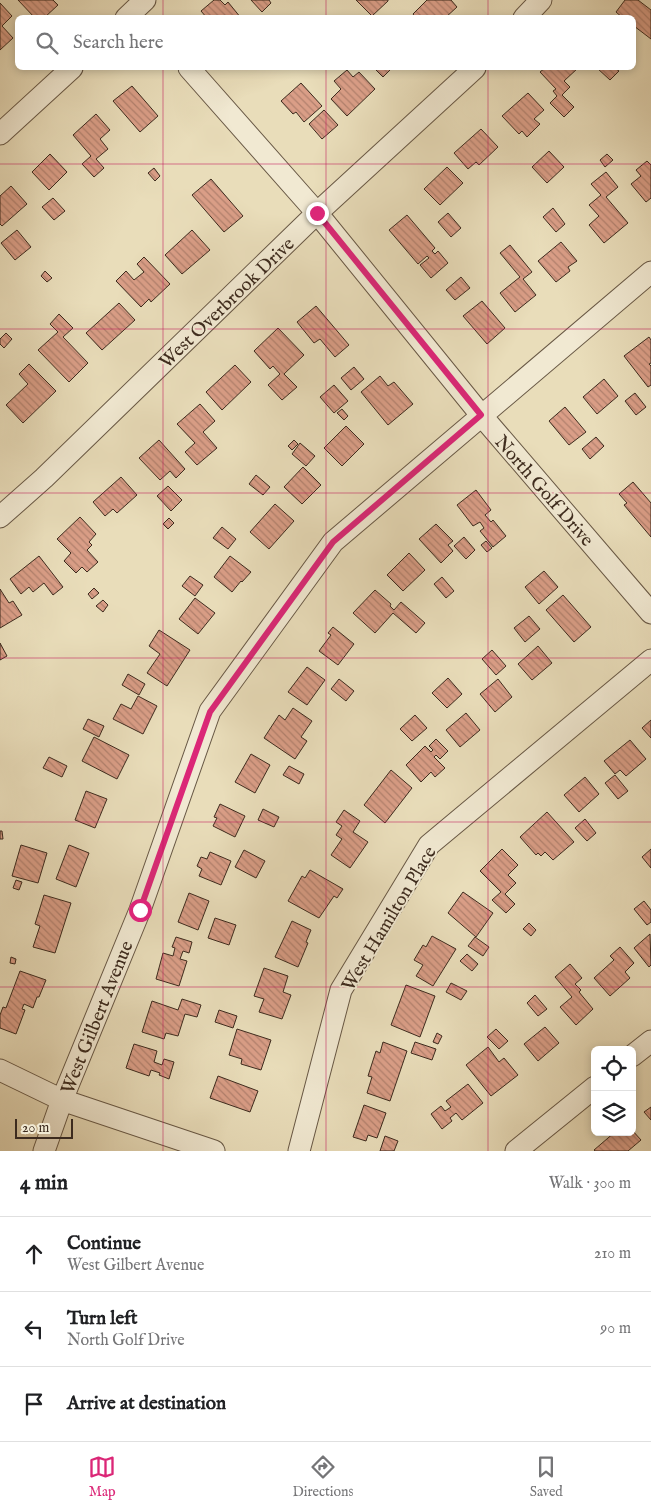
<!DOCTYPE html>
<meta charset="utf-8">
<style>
body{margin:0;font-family:"IM FELL English",serif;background:#f2f2f2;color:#202124}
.controls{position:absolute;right:15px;bottom:15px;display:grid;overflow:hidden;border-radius:8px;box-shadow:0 2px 8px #0003}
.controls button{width:45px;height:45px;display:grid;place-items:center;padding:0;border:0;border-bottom:1px solid #e0e0e0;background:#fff;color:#202124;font:25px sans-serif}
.scale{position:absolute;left:15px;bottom:12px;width:58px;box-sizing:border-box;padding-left:5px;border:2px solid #3d2b1e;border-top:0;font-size:14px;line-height:18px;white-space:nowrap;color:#3d2b1e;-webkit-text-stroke:4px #f1e9d2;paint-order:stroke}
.stop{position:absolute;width:15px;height:15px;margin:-11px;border:4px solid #db2777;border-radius:50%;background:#fff}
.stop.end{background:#db2777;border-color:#fff;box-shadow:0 1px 5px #0008}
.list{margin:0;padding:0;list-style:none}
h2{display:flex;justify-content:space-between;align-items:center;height:65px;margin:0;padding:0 20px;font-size:21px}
h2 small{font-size:16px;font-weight:400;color:#757577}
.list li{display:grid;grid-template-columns:32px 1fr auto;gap:15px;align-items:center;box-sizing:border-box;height:75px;padding:0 20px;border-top:1px solid #e0e0e0}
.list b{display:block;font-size:19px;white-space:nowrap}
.list p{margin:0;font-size:16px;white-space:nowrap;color:#757577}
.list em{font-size:16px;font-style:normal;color:#757577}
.icon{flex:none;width:28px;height:28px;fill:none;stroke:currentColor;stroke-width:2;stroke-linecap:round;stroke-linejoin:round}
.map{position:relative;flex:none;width:651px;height:1151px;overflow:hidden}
.search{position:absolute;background:#fff;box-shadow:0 2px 8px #0003;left:15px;right:15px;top:15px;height:55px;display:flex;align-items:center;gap:12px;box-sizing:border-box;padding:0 18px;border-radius:8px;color:#757577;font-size:19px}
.sheet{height:290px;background:#fff}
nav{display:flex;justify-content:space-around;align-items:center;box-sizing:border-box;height:70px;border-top:1px solid #e0e0e0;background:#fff;font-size:14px;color:#757577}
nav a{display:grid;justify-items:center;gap:2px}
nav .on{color:#db2777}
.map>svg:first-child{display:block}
</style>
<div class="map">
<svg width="651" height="1151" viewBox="0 0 651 1151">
<defs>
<pattern id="building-back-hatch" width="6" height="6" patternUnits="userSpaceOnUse" patternTransform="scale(1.25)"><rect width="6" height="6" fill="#da9e87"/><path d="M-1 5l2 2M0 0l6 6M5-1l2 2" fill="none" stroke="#b2816e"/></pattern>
</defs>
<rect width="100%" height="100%" fill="#e9ddba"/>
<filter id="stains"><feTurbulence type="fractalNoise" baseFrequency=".004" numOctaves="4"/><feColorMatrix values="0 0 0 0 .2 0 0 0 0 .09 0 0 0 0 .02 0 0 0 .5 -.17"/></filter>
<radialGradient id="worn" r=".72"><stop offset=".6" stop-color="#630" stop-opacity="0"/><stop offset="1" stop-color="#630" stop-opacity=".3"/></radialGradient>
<path fill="url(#building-back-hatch)" stroke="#3d2b1e" d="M18,0H53L58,5L44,18H35Z
M214,0H220L225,5L228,2L241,18H207L201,11Z
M251,0H269L271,3L262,12Z
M356,0H388V1L372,16Z
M427,0H451L457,7L445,18H416L413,14Z
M625,0H638L651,10V39L634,26V18H623L616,12Z
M0,3L12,16L2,26L13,38L0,50Z
M374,68H392L383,77Z
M545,68H578L564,81L570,87L562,95L574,107L564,117L550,103L557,96L553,91L556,89L540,72Z
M597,68H615L619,71L610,80Z
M347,70L353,77L359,72L375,89L347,116L331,99L341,89L334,81Z
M301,83L322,106L304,122L296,112L293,114L281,101Z
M132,86L158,116L140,132L113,101Z
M528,93L544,110L534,119L540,124L527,137L522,131L519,134L502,116Z
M324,110L338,125L322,139L309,124Z
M96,114L110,130L100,139L108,149L96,159L104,168L94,177L82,164L91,156L73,135Z
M481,129L498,147L479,165L476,162L468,169L454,153Z
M549,151L564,167L547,183L532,167Z
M50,154L67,172L49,190L32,172Z
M607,154L613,160L605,167L600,160Z
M647,161L651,165V198L646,202L631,184L641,176L636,170Z
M447,167L463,183L440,205L424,189Z
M154,168L160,176L155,181L148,173Z
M606,172L618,187L606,197L628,223L604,243L589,225L599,216L589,205L601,195L591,184Z
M211,179L243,216L224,232L192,195Z
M11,186L27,204L2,226L0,224V196Z
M53,198L65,211L54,220L42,207Z
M553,208L565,224L556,232L543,217Z
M448,213L461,228L451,237L438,222Z
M407,215L435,248L432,251L435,254L438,251L448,263L431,278L420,265L429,258L427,256L418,264L389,230Z
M17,230L31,247L15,260L1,243Z
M192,230L210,250L182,274L165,255Z
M561,242L577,261L568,267L570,271L556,282L538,261Z
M510,245L532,272L523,279L536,295L515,312L500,293L520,277L500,253Z
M144,257L170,284L151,302L149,299L141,307L116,281L126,271L134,280L144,272L137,264Z
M45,271L52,278L47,282L41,276Z
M461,277L470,288L455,300L446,290Z
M482,301L505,328L487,344L463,316Z
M119,303L135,320L102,350L86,333Z
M316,306L349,345L335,357L320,339L314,343L297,322Z
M59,314L73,328L63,337L88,363L69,382L38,350L58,332L50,324Z
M278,328L304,355L284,374L297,387L282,400L268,385L280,374L273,366L270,369L254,351Z
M6,333L12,339L4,348L0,344V339Z
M649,337L651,340V363L649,364L651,366V385L648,387L624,356Z
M29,364L56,391L23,423L6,405L28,384L19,374Z
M235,365L251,382L222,410L206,392Z
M354,367L364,379L351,390L341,378Z
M380,376L388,386L394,382L413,404L388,425L361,392Z
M604,379L618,396L597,414L583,397Z
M334,385L348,401L334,413L320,397Z
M635,393L646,407L636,415L625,401Z
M200,404L215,421L203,432L217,448L197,465L185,452L195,443L177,424Z
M565,407L586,432L569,445L549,421Z
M342,409L348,416L344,420L337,413Z
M346,426L364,444L342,466L324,448Z
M596,437L604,446L590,459L582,449Z
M159,440L185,469L176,478L170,471L160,480L139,458Z
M294,440L298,444L292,450L288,446Z
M300,443L315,456L306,466L292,454Z
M303,467L321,485L302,504L284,487Z
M256,475L270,487L263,495L249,484Z
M121,477L137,495L117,513L113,509L105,516L93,502Z
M633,482L651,503V537L624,505L627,503L619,494Z
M168,486L182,500L171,511L157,496Z
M476,490L491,510L485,515L491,522L493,520L506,536L493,547L480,531L484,528L480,522L473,526L457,505Z
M275,504L294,521L269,549L250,532Z
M80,517L96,534L89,542L92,545L87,550L98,562L87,572L82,567L76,573L64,561L71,553L57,539Z
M169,518L174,523L168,529L163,524Z
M436,524L453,541L448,545L453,551L441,563L419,539Z
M222,527L236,539L228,549L213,538Z
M464,537L475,550L466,559L454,546Z
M486,541L492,548L487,552L481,545Z
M409,553L425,570L403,591L387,575Z
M39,556L63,587L53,595L44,583L33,592L29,587L21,594L10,579Z
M230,556L251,572L242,582L241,581L232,592L214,577Z
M544,571L558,587L539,604L525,587Z
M190,576L203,585L195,596L182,586Z
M442,577L454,591L446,598L434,584Z
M94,588L99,593L92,599L88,594Z
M0,589L9,603L13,601L22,615L0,628Z
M375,590L391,604L390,606L394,610L401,602L425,623L416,633L393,613L375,633L353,613Z
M563,595L591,627L574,642L546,610Z
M195,598L215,613L198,634L179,619Z
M103,600L108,605L103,612L96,606Z
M529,616L540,629L525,642L514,628Z
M333,627L354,644L338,665L319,651L331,635L328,633Z
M159,630L190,650L167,686L147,673L160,654L149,646Z
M0,643L7,656L0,660Z
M538,646L552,663L532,680L518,664Z
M492,650L506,666L496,675L482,659Z
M307,667L325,680L307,705L288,692Z
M128,674L145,684L139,695L122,685Z
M448,678L462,694L447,708L432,693Z
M339,679L354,691L346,701L331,689Z
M498,679L512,697L495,712L480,694Z
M138,696L157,706L143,734L113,719L121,704L131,709Z
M293,708L312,721L301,737L307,741L295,759L264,738L279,715L285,720Z
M466,713L480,730L460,747L446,730Z
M415,715L427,728L412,741L400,729Z
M88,719L104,726L99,737L83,729Z
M651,720V738L642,728Z
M94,737L129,755L117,779L82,761Z
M436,739L448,751L440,759L436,755L434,757L445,768L435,777L431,772L421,782L406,765L425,746L431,752L433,750L429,746Z
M630,740L646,759L626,776L620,770L615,774L604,761Z
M251,754L270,765L255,793L235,782Z
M49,757L67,766L62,777L43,768Z
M289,766L304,774L299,784L283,775Z
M391,770L412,788L385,823L364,805Z
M615,775L628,791L618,799L605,783Z
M585,777L599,794L579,812L564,795Z
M86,791L107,799L95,828L75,820Z
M220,804L245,816L235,837L213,826L217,818L214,817Z
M263,809L279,817L274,827L258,820Z
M344,810L360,821L353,832L368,842L350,868L331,855L342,839L336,835L342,826L336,822Z
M547,812L574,842L553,860L545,852L541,856L538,853L536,855L520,837Z
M585,819L596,833L587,841L575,828Z
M0,831H2L3,839H0Z
M21,845L47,853L38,883L12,876Z
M69,845L89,853L76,887L56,879Z
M502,849L518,865L508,875L516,883L505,894L515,904L506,913L492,900L501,892L480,871Z
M651,849V868L642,857Z
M244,850L265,861L256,878L235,867Z
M210,852L231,861L221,885L199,876L202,869L197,866L201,857L207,859Z
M310,870L343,889L337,898L334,896L319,918L288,901L302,876L305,878Z
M16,880L22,882L19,890L13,888Z
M463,892L493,913L476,937L448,913Z
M189,893L209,901L198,930L178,922Z
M44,895L71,903L55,953L33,947L40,926L35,924Z
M644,901L651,910V922L647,925L634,909Z
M215,918L236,925L229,945L208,938Z
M292,921L311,930L306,942L308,943L298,967L275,957Z
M529,923L536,930L531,936L523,929Z
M650,934L651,965L649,967L634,948Z
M432,936L456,949L433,986L416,976L423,965L414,960L423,945L426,947Z
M176,937L192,942L189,953L183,951L180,959L187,961L179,986L156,979L163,953L173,956L175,948L172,947Z
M475,937L489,947L483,956L468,946Z
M620,947L634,963L625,972L630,978L610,996L594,978L614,960L610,956Z
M467,954L478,964L472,971L460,961Z
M11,957L16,959L15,964L10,963Z
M570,964L582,978L575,984L581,990L579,992L593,1009L576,1025L560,1007L572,997L555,977Z
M264,968L288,976L283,992L291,995L282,1019L259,1012L264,999L254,996Z
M20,971L46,980L39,997H37L33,1008L24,1004L22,1009L25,1010L16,1034L0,1028V1015L3,1007L6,1008Z
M451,983L467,991L461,1000L446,992Z
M406,985L435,996L420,1037L391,1025Z
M535,995L547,1009L538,1016L527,1003Z
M182,999L201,1005L197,1017L185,1014L178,1036L166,1033L164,1039L142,1032L152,1001L178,1010Z
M219,1010L237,1016L233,1028L215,1022Z
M545,1027L559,1043L538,1061L524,1044Z
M237,1029L271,1040L261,1070L241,1064L242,1059L229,1055Z
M496,1029L508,1041L499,1049L487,1037Z
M437,1033L442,1036L438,1044L433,1042Z
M383,1042L407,1051L390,1101L367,1093L372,1077L368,1076L376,1051L380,1053Z
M415,1042L436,1049L432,1060L411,1053Z
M134,1044L157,1051L154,1062L162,1065L164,1059L174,1062L169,1079L159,1075L160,1073L151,1070L149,1076L126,1068Z
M488,1047L499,1062L504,1058L518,1075L491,1096L466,1065Z
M218,1076L258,1091L250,1112L210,1098Z
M468,1084L483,1103L462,1120L456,1113L450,1118L452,1121L442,1129L431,1114L441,1106L445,1111L451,1107L446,1101Z
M364,1105L386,1113L377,1138L368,1135L366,1141L353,1137Z
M651,1107V1120L644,1112Z
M632,1130L641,1140L628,1151H595L594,1150L615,1132H632Z
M385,1136L398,1141L394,1151H380Z"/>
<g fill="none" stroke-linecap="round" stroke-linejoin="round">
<defs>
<path id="minor" d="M126,18L145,0
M524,18L541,0
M189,68L317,213L481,415L651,613
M0,134L72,68
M0,517L44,478L317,213L475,68
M632,1056L651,1041
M0,1070L62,1100L214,1151
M44,1151L62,1100L140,910L210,711L333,542L651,272
M299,1151L341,990L429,845L651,660
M516,1151L595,1087"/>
</defs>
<use href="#minor" stroke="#685845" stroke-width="23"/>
<use href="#minor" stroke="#f1e9d2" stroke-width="21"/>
</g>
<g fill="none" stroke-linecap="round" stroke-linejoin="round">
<path stroke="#db2777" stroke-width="6" d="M140,910L210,712L333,542L481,415L317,213"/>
</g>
<path fill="none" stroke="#c2185b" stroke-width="1" stroke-opacity="0.55" d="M163,0V18M326,0V18M488,0V18M163,68V1151M326,68V1151M488,68V1151M0,164H651M0,329H651M0,493H651M0,658H651M0,822H651M0,987H651"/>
<g text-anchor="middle" stroke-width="4" stroke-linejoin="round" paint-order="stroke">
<g font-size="19" fill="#3d2b1e" stroke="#f1e9d2">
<text transform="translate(226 302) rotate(-44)" y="7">West Overbrook Drive</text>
<text transform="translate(545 490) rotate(49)" y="7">North Golf Drive</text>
<text transform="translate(388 918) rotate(-59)" y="7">West Hamilton Place</text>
<text transform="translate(96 1017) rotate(-68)" y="7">West Gilbert Avenue</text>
</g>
</g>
<rect width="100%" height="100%" filter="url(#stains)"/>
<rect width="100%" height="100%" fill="url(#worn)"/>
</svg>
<div class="controls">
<button><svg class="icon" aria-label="locate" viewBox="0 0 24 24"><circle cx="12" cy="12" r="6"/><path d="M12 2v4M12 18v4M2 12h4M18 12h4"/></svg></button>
<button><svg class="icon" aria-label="layers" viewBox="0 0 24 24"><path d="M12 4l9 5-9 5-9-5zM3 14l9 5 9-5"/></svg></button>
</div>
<div class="scale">20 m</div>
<div class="stop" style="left:140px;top:910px"></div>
<div class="stop end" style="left:317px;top:213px"></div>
<div class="search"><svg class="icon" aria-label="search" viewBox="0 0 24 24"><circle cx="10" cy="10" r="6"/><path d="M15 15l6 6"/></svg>Search here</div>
</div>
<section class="sheet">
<h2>4 min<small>Walk · 300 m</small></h2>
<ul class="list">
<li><svg class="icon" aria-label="ahead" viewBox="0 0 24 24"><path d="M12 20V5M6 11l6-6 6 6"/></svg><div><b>Continue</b><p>West Gilbert Avenue</p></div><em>210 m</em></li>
<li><svg class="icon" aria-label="left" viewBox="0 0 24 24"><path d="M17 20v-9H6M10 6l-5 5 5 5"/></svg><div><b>Turn left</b><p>North Golf Drive</p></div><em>90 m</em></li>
<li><svg class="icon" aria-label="arrive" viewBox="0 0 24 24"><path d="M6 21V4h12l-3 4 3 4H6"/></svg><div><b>Arrive at destination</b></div></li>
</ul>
</section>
<nav>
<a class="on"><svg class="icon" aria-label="map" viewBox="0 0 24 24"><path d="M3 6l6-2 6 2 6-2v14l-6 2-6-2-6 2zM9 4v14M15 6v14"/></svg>Map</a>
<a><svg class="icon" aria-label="directions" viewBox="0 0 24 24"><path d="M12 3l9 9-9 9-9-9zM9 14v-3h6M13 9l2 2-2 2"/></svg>Directions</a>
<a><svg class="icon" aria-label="saved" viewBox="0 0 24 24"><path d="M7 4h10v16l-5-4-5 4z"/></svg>Saved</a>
</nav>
